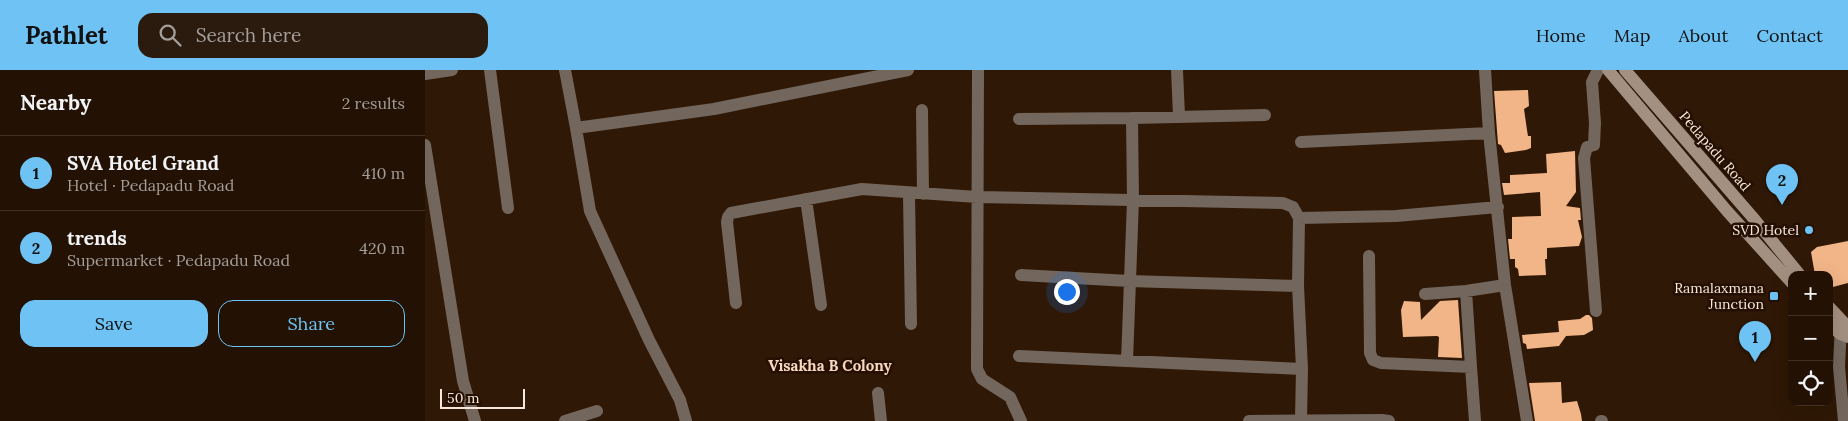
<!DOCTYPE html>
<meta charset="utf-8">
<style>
body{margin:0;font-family:Lora,serif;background:#2b1b0e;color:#f1f3f6}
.controls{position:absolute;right:15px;bottom:15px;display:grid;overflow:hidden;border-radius:10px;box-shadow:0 5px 20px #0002}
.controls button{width:45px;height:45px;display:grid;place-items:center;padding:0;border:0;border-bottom:1px solid #403226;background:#231204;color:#f1f3f6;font:25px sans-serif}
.scale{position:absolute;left:15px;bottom:12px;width:85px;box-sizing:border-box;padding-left:5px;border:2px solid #f8e8dc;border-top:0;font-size:14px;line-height:18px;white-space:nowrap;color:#f8e8dc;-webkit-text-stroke:4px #250f00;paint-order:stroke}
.you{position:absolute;left:641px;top:221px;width:18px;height:18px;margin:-12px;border:4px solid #fff;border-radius:50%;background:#1a73e8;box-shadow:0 0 0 8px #1a73e833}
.badge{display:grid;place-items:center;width:32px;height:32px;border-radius:50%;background:#6fc2f4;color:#111;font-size:16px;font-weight:700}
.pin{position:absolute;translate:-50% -41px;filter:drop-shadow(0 1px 2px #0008)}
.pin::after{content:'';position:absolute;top:26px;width:18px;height:15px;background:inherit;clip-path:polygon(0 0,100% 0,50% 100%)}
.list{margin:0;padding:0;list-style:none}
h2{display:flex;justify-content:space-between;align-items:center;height:65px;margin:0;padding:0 20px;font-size:21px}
h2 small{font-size:16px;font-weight:400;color:#a39e9a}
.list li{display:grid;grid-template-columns:32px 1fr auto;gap:15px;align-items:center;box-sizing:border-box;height:75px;padding:0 20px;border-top:1px solid #403226}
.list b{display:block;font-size:19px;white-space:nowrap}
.list p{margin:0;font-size:16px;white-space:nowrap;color:#a39e9a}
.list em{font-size:16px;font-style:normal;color:#a39e9a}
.actions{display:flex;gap:10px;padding:15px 20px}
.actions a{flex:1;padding:11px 0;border:1px solid #6fc2f4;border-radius:15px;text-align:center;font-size:18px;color:#6fc2f4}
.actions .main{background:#6fc2f4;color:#111}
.icon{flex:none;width:28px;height:28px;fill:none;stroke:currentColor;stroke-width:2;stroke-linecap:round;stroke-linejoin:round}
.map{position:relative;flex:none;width:1423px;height:351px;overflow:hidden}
header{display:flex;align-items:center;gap:30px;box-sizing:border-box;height:70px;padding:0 25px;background:#6fc2f4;color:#111}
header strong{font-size:24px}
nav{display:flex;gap:28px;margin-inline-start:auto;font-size:18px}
.search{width:350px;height:45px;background:#2b1b0e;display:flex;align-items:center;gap:12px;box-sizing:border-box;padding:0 18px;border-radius:15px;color:#a39e9a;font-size:19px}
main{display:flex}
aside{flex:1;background:#231204}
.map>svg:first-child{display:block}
</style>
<header>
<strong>Pathlet</strong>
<div class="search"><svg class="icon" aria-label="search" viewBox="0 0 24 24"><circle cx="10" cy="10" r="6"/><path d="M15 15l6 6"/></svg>Search here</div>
<nav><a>Home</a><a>Map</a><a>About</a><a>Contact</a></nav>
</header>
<main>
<aside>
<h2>Nearby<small>2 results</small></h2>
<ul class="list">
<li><span class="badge">1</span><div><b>SVA Hotel Grand</b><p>Hotel · Pedapadu Road</p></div><em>410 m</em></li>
<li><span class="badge">2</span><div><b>trends</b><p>Supermarket · Pedapadu Road</p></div><em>420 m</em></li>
</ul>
<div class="actions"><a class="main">Save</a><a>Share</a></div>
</aside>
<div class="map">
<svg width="1423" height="351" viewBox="0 0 1423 351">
<rect width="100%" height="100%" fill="#2f1805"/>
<path fill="#f2b588" d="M1103,20L1104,36L1099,39L1102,60L1103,66H1106V78L1101,80L1080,83L1076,75L1073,74L1069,21Z
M1150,81L1151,122L1141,136L1155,138L1156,150H1153L1157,167L1154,176L1122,178V189H1120L1121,205L1094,206L1093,199L1090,197V189H1085L1083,169H1087V147L1116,146L1115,122L1079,125L1077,113H1085V105L1122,103L1121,84Z
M1423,171V213L1404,218V205H1390L1386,182L1392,177Z
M1033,230L1037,288L1013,287L1014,267L1012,266L978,267L976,240L979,231L995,232L996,250L1015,231Z
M1161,245H1164L1167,248L1168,260L1159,265L1141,266L1134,276L1102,279L1101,274L1098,273L1097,265L1134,262L1133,251L1155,249Z
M1136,312L1137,333L1152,331L1156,344L1157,351H1110L1104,313Z"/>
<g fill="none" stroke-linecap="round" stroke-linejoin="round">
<path stroke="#73665d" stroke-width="12" d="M65,0L83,138
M140,0L151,58L289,39L483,0
M553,0L552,299L557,309L585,327L596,351
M752,0L754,46
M1060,0L1064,63L1080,215L1102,351
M0,4L27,0
M497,40L498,124
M707,48L840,45
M594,49L707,48L708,130L702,291
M151,58L165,141L224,270L255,330L261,351
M876,72L1064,63
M0,75L38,311L50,351
M484,124L486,254
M381,129L396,235
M874,148L873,216L877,299L876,350
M944,186L945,283L948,290L956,293L1046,297L1050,351
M596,205L704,211L873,216
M1041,221L1046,297
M1000,224L1041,221L1080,215
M311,233L302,152L303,147L306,143L437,119L552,127L858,133L868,137L874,148L971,146L1073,137
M1171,241L1159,88L1162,77L1169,75L1170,53L1167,12L1173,0
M594,286L877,299
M453,323L456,351
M140,351L172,341
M824,351L957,350L964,351
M1176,351H1177"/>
<path stroke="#73665d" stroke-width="12" d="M1416,254L1414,297L1419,351"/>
<path stroke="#a49081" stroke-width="12" d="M1183,0L1302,141L1367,213
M1200,0L1330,150L1375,205
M1404,237L1423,257
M1404,253L1415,264L1423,267"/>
</g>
<g fill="#6fc2f4" stroke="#250f00" stroke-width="2">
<circle cx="1384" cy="160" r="5"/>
<rect x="1344" y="221" width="10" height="10" rx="2.5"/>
</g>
<g text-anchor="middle" stroke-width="5" stroke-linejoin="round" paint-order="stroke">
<g font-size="14" fill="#f8e8dc" stroke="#250f00">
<text transform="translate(1290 81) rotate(49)" y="5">Pedapadu Road</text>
</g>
<g font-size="14" fill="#f8e8dc" stroke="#250f00" text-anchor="end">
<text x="1374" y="165">SVD Hotel</text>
<text x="1339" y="223">Ramalaxmana<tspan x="1339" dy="16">Junction</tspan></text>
</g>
<g font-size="15" font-weight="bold" fill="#f9d8c1" stroke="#250f00">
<text x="405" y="301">Visakha B Colony</text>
</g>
</g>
</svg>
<div class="controls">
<button>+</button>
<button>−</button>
<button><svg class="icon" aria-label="locate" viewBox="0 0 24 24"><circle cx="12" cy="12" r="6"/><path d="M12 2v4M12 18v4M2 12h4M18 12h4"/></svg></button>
</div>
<div class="scale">50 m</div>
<div class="you"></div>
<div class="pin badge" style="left:1330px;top:292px">1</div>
<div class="pin badge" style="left:1357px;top:135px">2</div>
</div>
</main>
